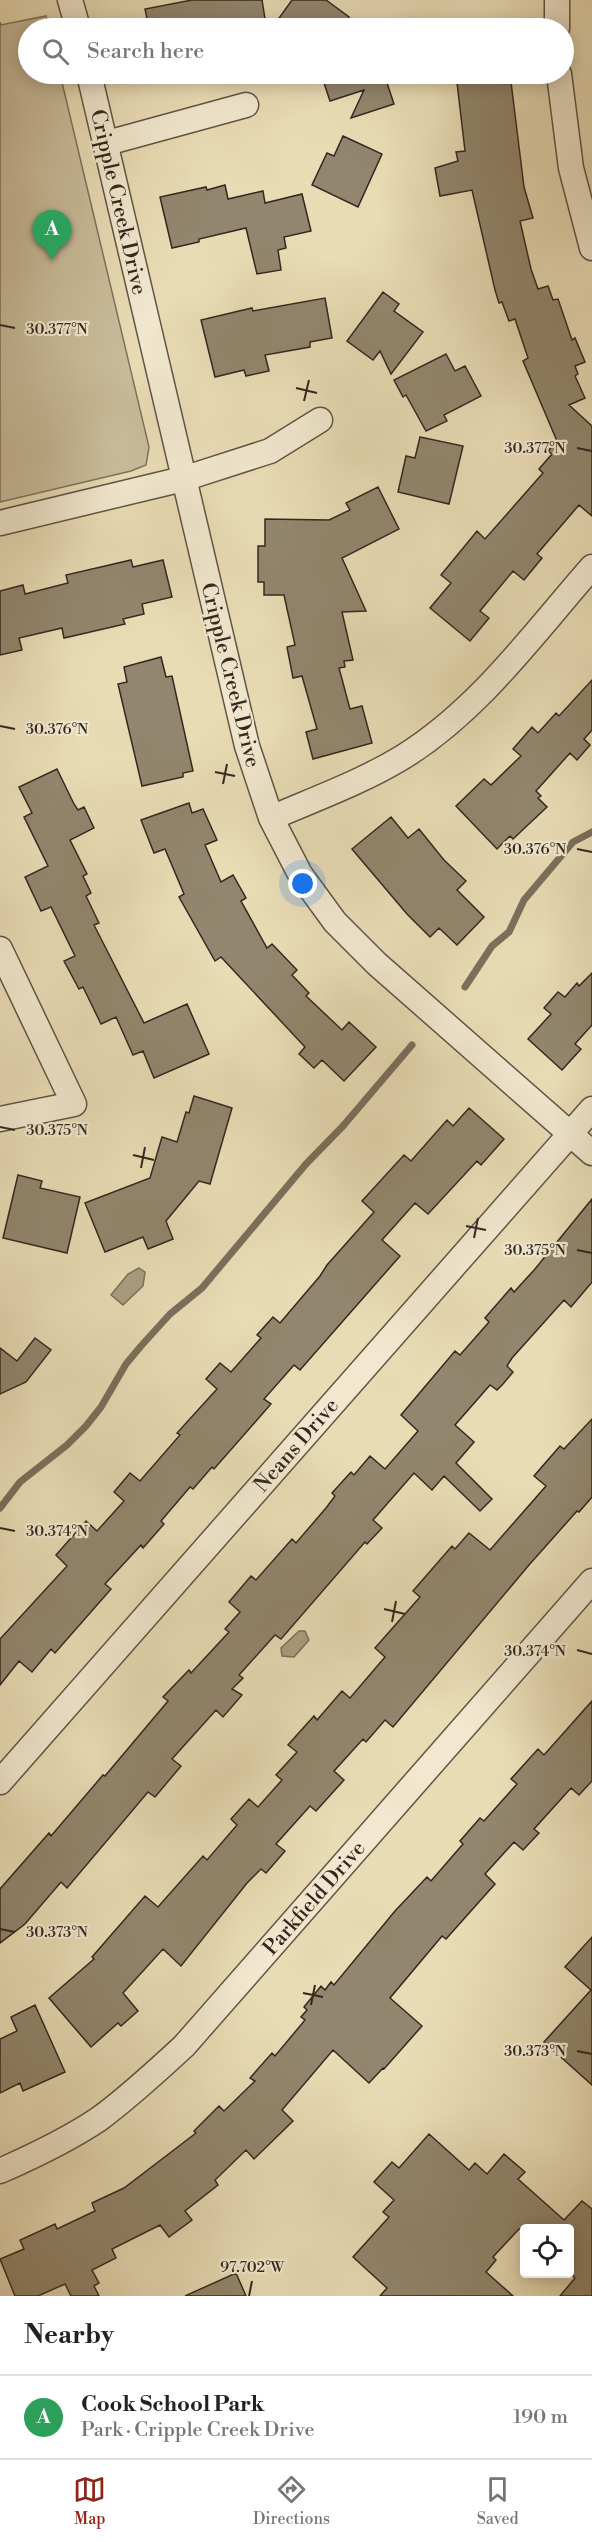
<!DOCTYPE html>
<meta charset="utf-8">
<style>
body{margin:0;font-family:"Libre Bodoni",serif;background:#f2f2f2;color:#222}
.controls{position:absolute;right:18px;bottom:18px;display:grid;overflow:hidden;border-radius:6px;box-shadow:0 3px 15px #0003}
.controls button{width:54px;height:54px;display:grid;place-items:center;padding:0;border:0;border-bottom:2px solid #e0e0e0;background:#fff;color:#222;font:30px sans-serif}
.you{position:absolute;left:303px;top:884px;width:21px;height:21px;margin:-15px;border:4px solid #fff;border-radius:50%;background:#1a73e8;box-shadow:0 0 0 9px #1a73e833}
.badge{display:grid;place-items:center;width:39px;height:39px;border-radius:50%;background:#8f2418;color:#fff;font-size:20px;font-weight:700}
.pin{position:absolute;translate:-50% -50px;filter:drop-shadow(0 2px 3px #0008)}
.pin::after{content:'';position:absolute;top:32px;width:21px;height:18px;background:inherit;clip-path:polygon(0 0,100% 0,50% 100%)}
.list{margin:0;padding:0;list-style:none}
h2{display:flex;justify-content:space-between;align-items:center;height:78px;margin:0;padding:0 24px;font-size:26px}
h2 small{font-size:20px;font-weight:400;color:#767676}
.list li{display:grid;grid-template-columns:39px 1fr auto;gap:18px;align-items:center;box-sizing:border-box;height:84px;padding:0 24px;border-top:2px solid #e0e0e0}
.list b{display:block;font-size:22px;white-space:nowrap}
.list p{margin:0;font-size:20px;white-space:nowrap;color:#767676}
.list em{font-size:20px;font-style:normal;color:#767676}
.icon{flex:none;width:33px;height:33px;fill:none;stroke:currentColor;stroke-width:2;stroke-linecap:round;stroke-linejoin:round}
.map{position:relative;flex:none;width:592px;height:2296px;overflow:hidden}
.search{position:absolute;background:#fff;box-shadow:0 3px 15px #0003;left:18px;right:18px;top:18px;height:66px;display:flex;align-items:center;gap:15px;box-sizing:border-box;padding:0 21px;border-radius:33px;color:#767676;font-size:22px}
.sheet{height:162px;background:#fff}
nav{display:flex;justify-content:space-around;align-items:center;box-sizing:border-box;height:84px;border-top:2px solid #e0e0e0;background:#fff;font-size:16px;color:#767676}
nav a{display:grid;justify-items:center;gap:3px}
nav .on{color:#8f2418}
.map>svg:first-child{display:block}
</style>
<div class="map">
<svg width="592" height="2296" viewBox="0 0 592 2296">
<rect width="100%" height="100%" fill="#e9dcb5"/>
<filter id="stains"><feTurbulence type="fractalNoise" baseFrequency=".00333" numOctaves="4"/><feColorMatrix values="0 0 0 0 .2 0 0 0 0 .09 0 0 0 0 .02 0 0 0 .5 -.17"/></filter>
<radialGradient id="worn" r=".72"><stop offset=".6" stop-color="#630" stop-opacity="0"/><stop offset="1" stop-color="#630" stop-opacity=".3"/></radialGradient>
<path fill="#cabd9c" stroke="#7e725e" stroke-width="1.5" d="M46,16L49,28H28V74H60L149,447L146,465L131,471L0,502V22L1,25Z"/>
<path fill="#ab9f83" stroke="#7b6f5c" stroke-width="1.5" d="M139,1268L145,1272L143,1286L123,1305L111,1295L128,1274Z
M299,1631H305L309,1640L294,1657L282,1656L281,1648Z"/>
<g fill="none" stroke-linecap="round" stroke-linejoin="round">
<path stroke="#7b6f5c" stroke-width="7" d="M465,987L492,946L509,932L524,900L573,842L592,832
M0,1508L20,1482L67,1445L86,1426L101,1407L126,1364L141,1346L170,1314L202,1288L306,1164L343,1126L412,1045"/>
</g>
<path fill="#92866e" stroke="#332821" stroke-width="1.5" d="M192,0H262L266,25L231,28L230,21L183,28H149L145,9Z
M292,0H326L349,17L341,28H272Z
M321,74H402L403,78L387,83L394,104L351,118L364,90L330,101Z
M456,74H510L524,187L533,218L520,221L531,269L538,289L548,286L553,300L558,299L572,340L575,338L585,362L575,366L578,374L575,376L585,398L569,405L592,426V516L579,505L537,554L542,558L524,580L513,571L480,611L489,618L470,641L430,608L451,583L441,575L477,531L485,539L543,473L539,469L552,454L548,451L557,441L523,361L528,358L515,319L509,321L502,302L499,303L495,290L472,190L440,196L435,168L458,161L456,152L465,151Z
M343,136L382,154L358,207L312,185L327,153L334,156Z
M225,185L228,199L263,191L265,203L302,194L311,231L284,237L286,248L278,250L281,270L257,274L246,228L199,239V242L172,248L160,197L206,187L207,190Z
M383,292L399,304L394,311L423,332L391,374L380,351L373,360L347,341Z
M325,298L332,338L310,342V347L265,355L269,371L246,376L244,370L215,377L201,320L252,308L253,311Z
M446,354L455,371L465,366L481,396L444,415L447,421L426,431L406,395L403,397L394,380Z
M420,437L463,446L449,504L398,492L406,456L415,458Z
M378,487L399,529L342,558L366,611L342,612L353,660L344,661L345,667L339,668L350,709L362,706L372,743L313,759L306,732L317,729L302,676L293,678L287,647L295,645L284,595H264V582H258V546H265V519L329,520L350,510L346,503Z
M131,560L133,567L163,560L172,597L142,604L144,614L123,619L125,624L64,638L62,628L19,638L22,650L0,655V591L23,585L25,594L68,583L66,575Z
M161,657L166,677L172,676L193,771L183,773V777L142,786L118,684L127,682L124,667Z
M592,680V730L584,739L590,745L577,760L570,753L536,791L541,796L538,798L547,807L513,839L510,836L497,849L456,806L484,779L491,785L521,756L513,749L532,727L538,733L556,713L559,716Z
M57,769L74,804L78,810L84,807L94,828L70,840L87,874L83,876L91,893L86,896L99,923L94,925L144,1023L187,1004L209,1054L154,1078L143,1051L133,1055L116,1017L101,1024L83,987L79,989L64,961L75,956L51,907L41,911L25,877L48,866L24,817L32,813L19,787Z
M189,803L192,813L203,809L217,840L205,845L221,882L233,875L246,898L241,901L267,948L272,944L297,970L292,975L309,993L306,996L342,1030L349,1022L376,1047L344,1081L322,1060L314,1068L299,1054L305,1047L221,957L215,961L179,897L184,894L165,849L154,853L141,820Z
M391,817L408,838L419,829L444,860L466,881L457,890L484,917L457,945L439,928L430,937L407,914L352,849Z
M592,973V1025L575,1044L581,1049L562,1070L528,1039L551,1014L544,1008L558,992L565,997L577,983L579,986Z
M194,1096L232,1108L210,1184L199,1181L166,1221L173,1239L148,1249L143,1237L105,1252L85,1203L150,1178L162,1137L177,1142L186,1112L189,1113Z
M469,1108L504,1139L481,1165L477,1161L428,1214L415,1203L382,1240L400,1256L300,1370L294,1365L264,1399L271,1404L214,1469L212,1467L193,1489L190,1487L161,1521L164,1524L143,1548L141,1545L105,1584L111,1589L55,1653L51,1649L32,1672L19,1661L0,1685V1639L67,1566L56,1555L86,1521L97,1531L124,1501L114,1492L130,1473L140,1481L180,1435L177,1433L217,1389L206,1379L220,1363L231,1372L261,1338L257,1335L273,1317L280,1323L320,1276L327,1265L374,1212L362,1201L404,1155L411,1161L447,1120L453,1126Z
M18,1175L42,1181L40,1188L80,1197L67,1253L3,1238Z
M592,1199V1282L571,1307L564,1300L512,1358L507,1366L513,1372L503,1384L497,1390L490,1385L455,1425L474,1442L456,1463L492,1499L480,1511L444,1476L432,1490L414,1473L373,1520L382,1528L367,1544L365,1542L281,1639L275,1635L239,1675L243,1678L232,1689L242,1695L223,1717L216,1710L172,1759L181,1766L155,1797L148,1792L67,1888L61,1882L25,1924L0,1943V1889L49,1833L51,1836L103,1775L105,1776L168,1701L163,1697L189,1670L191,1673L229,1632L225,1629L240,1612L229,1602L251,1576L256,1580L292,1539L296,1543L326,1508L335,1496L332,1493L351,1472L354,1475L370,1456L385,1469L418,1431L401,1415L455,1351L460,1355L489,1322L485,1318L511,1288L514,1292L535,1269Z
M35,1338L51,1350L26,1382L0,1394V1348L17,1361Z
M592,1419V1497L579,1512L577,1511L529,1565L393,1727L385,1720L366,1742L363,1739L334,1771L344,1780L316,1811L310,1806L276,1844L285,1851L266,1873L261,1869L247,1883L181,1966L163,1949L123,1993L138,2011L121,2026L118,2023L91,2047L49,1998L94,1959L92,1957L145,1896L158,1907L203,1856L207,1860L237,1825L231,1819L249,1799L258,1807L282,1780L276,1775L297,1752L288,1745L314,1716L317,1720L342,1691L350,1698L385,1657L375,1648L420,1597L413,1591L452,1546L455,1549L469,1533L490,1550L546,1486L534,1476L560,1446L564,1449Z
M592,1701V1781L579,1795L571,1788L534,1829L539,1833L523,1850L514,1842L485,1874L495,1884L446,1939L442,1936L390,1998L422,2026L384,2069L383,2068L369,2083L333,2050L282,2110L293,2121L254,2159L246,2150L215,2180L218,2185L185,2211L192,2220L169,2237L160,2225L112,2249L116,2258L92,2270L99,2283L94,2286L99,2296H71L65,2284L38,2296H15L0,2259L24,2249L20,2240L55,2224L57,2229L95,2211L92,2203L124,2188L196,2133L194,2131L219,2106L224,2111L255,2081L250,2078L272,2053L275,2056L305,2020L301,2017L307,2010L304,2007L321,1986L325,1990L331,1982L334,1985L395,1911L427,1877L431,1881L463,1844L460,1841L480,1818L484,1821L517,1784L511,1779L538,1749L544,1755Z
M592,1937V2085L544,2042L591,1990L565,1967Z
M35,2005L65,2072L23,2091L20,2083L0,2093V2039L17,2031L11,2017Z
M429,2134L469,2170L475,2163L487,2174L504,2154L525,2172L518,2179L564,2220L582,2201L592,2209V2296H560L575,2278L570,2273V2229H519L493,2257L496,2260L486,2272L513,2296H380L387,2288L353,2257L389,2217L383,2212L394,2200L374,2182L392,2162L399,2168Z
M236,2273L246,2296H185Z"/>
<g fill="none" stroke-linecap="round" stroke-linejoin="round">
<defs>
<path id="minor" d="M70,0L78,28
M557,0V28
M89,74L247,746L271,818L300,874L335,922L377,964L592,1153
M559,74L571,168L592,248
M107,143L246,105
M0,523L183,479L270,451L320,420
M271,818C315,799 362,782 403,757C479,710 534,633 592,567
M0,949L74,1104L0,1119
M0,1782L592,1109
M0,2171C34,2156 68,2140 99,2119C129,2097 157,2071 184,2046L592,1581"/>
</defs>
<use href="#minor" stroke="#605546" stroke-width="27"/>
<use href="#minor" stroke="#f1e8cf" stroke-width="24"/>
</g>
<path fill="none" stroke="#332821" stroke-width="2" d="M0,325L15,328M296,388L317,393M304,401L309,380M577,448L592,451M0,726L15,729M215,772L235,776M223,784L227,764M577,849L592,852M0,1127L15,1130M133,1155L154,1160M141,1168L145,1147M466,1226L486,1230M474,1238L478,1218M577,1250L592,1253M0,1528L15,1531M384,1609L405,1614M392,1622L396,1601M577,1650L592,1654M0,1929L15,1932M303,1993L323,1997M311,2005L315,1985M577,2051L592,2054M249,2296L252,2281"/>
<g text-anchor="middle" stroke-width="4.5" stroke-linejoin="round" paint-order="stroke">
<g font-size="21" fill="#332821" stroke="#f1e8cf">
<text transform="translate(119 202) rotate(77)" y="7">Cripple Creek Drive</text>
<text transform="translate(231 675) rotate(76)" y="7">Cripple Creek Drive</text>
<text transform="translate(296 1445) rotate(-49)" y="7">Neans Drive</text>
<text transform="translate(314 1898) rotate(-49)" y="7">Parkfield Drive</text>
</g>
</g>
<g font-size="15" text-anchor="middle" fill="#332821" stroke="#f1e8cf" stroke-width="4.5" stroke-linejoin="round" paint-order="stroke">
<text x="57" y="334">30.377°N</text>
<text x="535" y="453">30.377°N</text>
<text x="57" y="734">30.376°N</text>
<text x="535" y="854">30.376°N</text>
<text x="57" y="1135">30.375°N</text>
<text x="535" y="1255">30.375°N</text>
<text x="57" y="1536">30.374°N</text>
<text x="535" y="1656">30.374°N</text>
<text x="57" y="1937">30.373°N</text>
<text x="535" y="2056">30.373°N</text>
<text x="252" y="2272">97.702°W</text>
</g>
<rect width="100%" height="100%" filter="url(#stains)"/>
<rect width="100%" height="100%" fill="url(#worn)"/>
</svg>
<div class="controls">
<button><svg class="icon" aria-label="locate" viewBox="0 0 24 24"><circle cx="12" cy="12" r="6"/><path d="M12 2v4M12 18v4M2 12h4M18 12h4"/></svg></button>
</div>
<div class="you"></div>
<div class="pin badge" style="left:52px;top:260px;background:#2e9e5b">A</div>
<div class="search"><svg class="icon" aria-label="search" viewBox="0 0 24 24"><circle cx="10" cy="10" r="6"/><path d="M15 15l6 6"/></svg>Search here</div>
</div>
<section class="sheet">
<h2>Nearby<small></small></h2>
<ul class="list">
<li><span class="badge" style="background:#2e9e5b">A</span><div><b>Cook School Park</b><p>Park · Cripple Creek Drive</p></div><em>190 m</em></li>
</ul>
</section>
<nav>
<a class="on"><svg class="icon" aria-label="map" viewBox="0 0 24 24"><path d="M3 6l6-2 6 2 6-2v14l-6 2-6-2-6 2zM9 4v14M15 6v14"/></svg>Map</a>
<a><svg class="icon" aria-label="directions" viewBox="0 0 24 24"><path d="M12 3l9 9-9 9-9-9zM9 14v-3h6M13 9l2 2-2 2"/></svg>Directions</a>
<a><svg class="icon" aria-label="saved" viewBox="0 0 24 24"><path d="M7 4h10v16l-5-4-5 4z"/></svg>Saved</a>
</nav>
